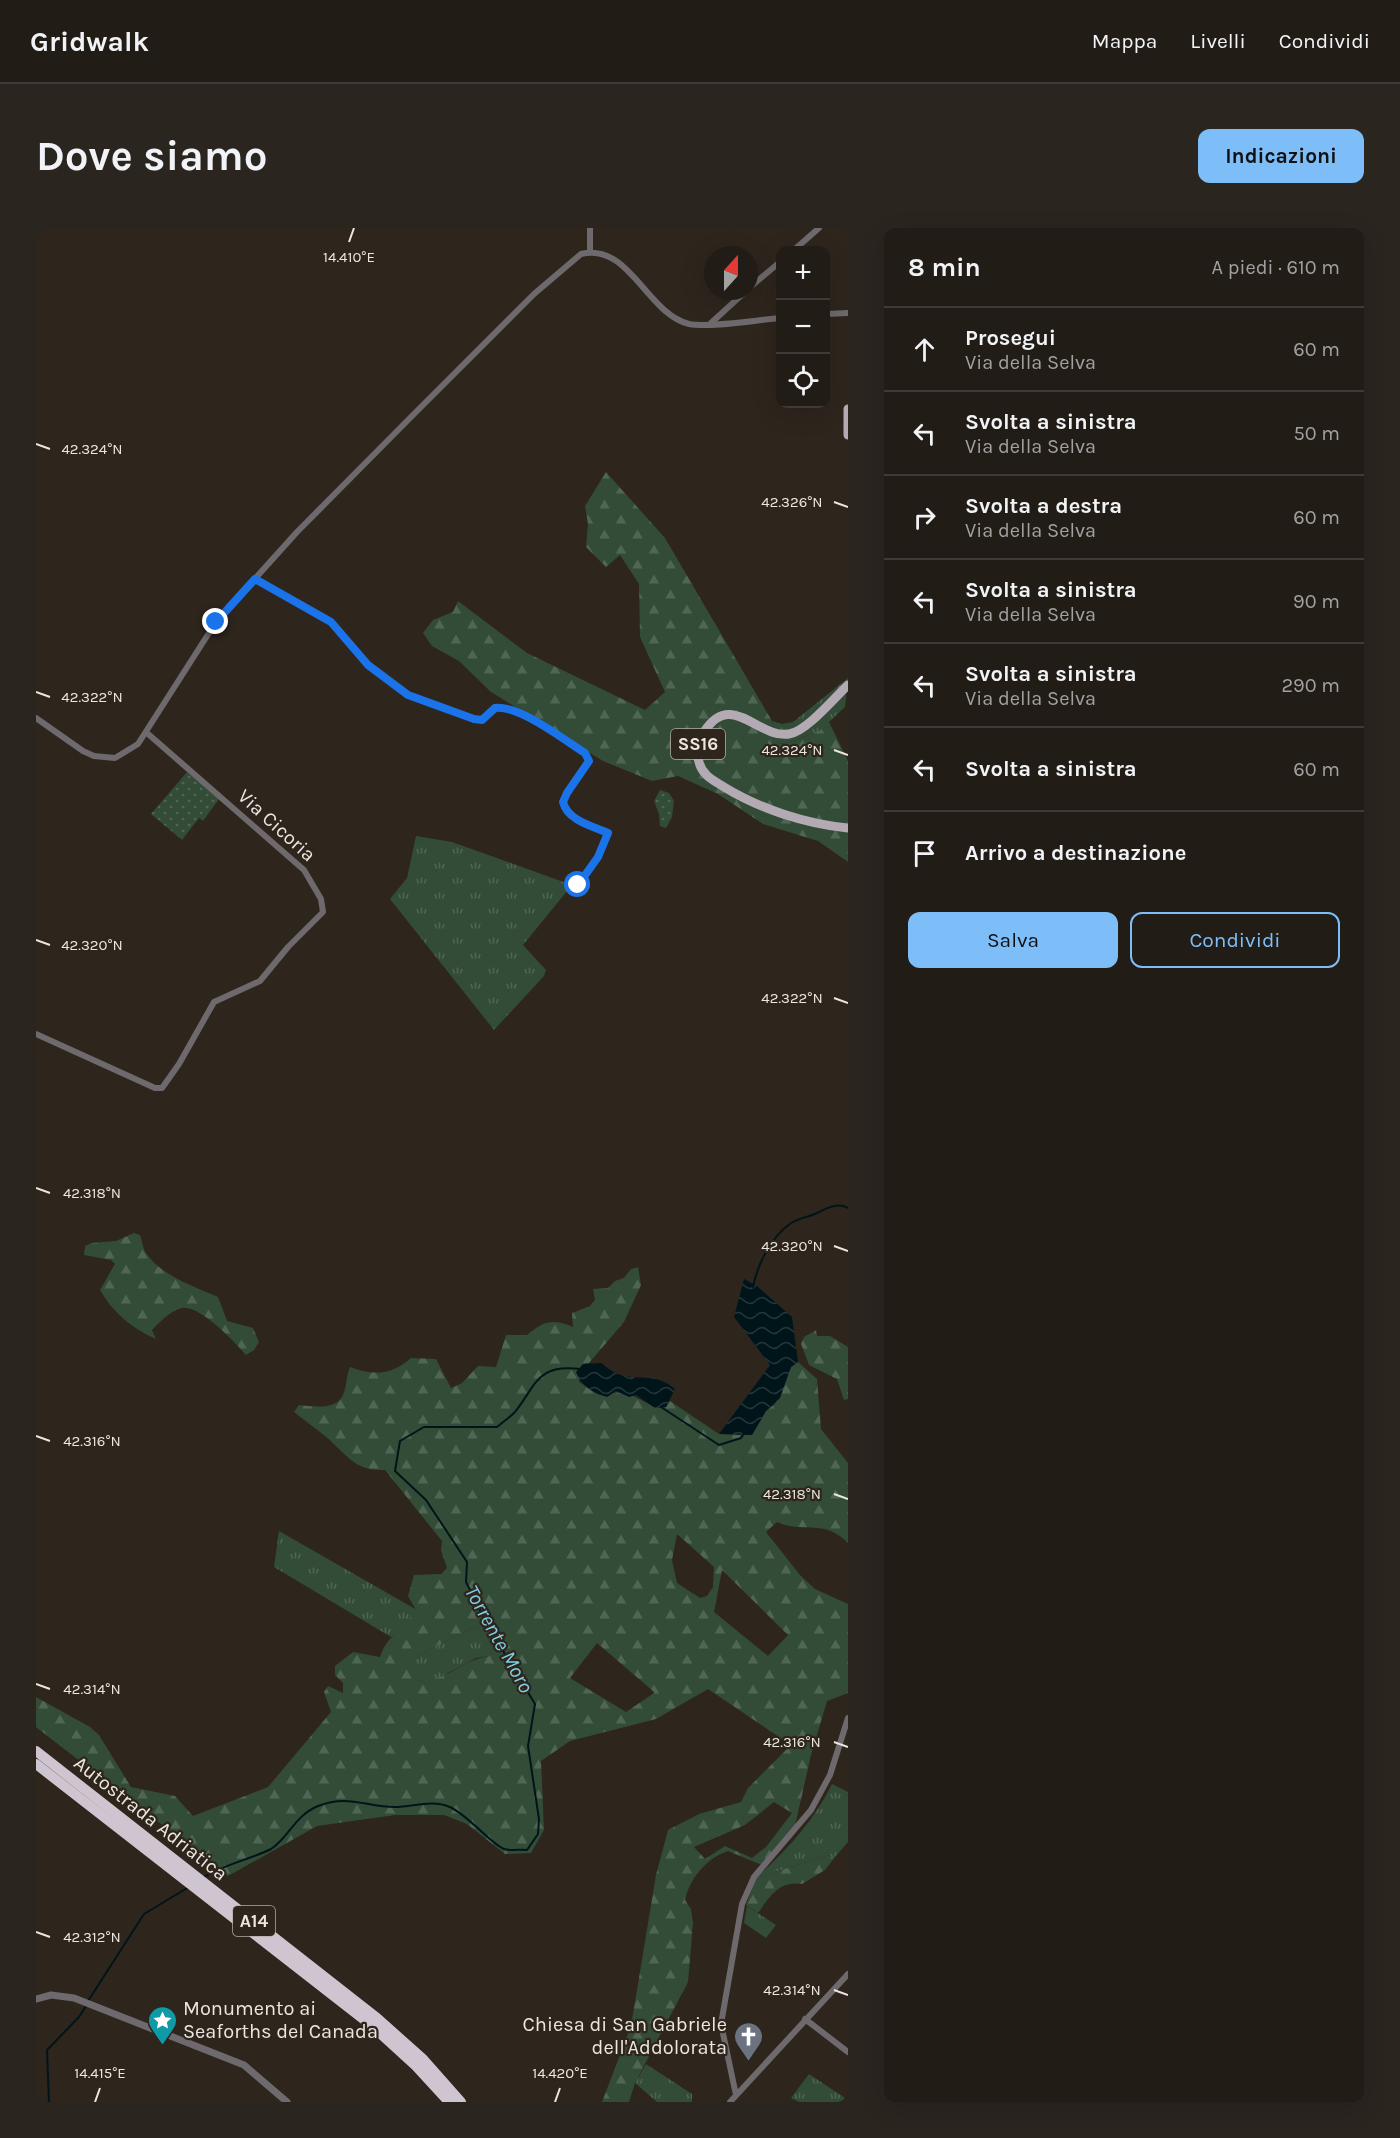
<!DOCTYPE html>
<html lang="it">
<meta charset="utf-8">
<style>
body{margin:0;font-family:Karla,sans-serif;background:#2a251f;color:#f1f3f6}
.controls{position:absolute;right:18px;top:18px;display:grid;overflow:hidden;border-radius:12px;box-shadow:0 6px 24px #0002}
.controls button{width:54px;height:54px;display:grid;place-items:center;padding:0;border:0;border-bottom:2px solid #3f3a35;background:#221c16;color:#f1f3f6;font:30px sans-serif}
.compass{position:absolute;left:668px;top:18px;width:54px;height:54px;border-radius:50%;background:#221c16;box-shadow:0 6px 24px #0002;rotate:21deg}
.stop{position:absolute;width:18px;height:18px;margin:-14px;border:4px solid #1a73e8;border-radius:50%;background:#fff}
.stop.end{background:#1a73e8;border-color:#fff;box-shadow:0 2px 6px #0008}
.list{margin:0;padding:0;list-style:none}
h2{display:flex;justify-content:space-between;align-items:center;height:78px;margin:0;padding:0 24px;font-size:26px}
h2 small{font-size:20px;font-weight:400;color:#a2a1a1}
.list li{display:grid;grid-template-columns:39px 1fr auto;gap:18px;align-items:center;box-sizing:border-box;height:84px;padding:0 24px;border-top:2px solid #3f3a35}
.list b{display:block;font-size:22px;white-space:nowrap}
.list p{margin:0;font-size:20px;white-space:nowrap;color:#a2a1a1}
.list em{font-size:20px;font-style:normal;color:#a2a1a1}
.actions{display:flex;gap:12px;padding:18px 24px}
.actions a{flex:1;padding:14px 0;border:2px solid #7dbef9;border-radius:12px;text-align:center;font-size:21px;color:#7dbef9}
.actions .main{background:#7dbef9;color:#111}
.icon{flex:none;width:33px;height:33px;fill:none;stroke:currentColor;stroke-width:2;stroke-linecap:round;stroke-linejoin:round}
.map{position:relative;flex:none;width:812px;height:1874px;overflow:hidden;border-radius:12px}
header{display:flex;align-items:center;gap:36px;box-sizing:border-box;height:84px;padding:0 30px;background:#221c16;border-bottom:2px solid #3f3a35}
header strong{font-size:28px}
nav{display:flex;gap:33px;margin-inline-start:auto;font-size:21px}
.intro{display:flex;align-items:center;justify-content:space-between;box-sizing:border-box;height:144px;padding:0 36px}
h1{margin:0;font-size:42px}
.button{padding:15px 27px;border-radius:12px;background:#7dbef9;color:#111;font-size:21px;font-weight:700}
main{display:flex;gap:36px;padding:0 36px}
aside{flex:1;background:#221c16;border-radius:12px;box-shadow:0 6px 24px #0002}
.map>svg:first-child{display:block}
</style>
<header>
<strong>Gridwalk</strong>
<nav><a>Mappa</a><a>Livelli</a><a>Condividi</a></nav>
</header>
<div class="intro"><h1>Dove siamo</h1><a class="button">Indicazioni</a></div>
<main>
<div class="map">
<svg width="812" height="1874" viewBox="0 0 812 1874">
<defs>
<pattern id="grass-tufts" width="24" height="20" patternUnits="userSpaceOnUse" patternTransform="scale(1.5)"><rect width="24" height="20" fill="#324c37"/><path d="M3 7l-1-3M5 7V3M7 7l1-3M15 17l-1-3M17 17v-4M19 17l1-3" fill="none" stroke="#506654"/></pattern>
<pattern id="forest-firs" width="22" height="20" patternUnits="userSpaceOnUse" patternTransform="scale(1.5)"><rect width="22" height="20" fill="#324c37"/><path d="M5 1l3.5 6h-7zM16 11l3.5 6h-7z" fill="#506654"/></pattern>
<pattern id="garden-dots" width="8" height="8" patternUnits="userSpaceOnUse" patternTransform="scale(1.5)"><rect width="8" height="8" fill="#324c37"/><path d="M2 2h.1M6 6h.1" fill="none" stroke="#506654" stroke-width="1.8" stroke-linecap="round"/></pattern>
<pattern id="water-waves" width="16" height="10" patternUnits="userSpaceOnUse" patternTransform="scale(1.5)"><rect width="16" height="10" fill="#00151a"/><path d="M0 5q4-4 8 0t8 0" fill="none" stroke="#25373b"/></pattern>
</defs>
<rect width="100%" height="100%" fill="#2e251d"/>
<path fill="url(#grass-tufts)" d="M812,450L809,479L793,494L795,498C777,504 762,514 743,516L736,493L746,496L757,494Z
M380,608L416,614L536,657L487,717L510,742L508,748L458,802L354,671L371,650Z
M243,1303L381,1382L373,1394L355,1409L238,1339Z
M437,1399L449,1405L456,1419L454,1428L440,1430L397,1453L379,1452L372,1445L382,1428Z
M796,1556L812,1564V1614L798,1630L793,1627L720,1650C750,1623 778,1593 796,1556Z
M711,1678L740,1697L730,1710L708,1695Z
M610,1836L656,1866V1874H621L599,1855Z
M773,1846L812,1872V1874H763L755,1870Z"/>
<path fill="url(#forest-firs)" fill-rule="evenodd" d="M570,244L629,310L736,493L743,516C762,514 777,504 795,498L812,533V634L782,613L727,596L682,566L642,548L616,553L567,533L455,464L423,433L396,418L387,405L397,392L417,384L422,373L491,425L609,482L629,464L604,409L603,356L584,327L570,339L550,319L552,296L549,278Z
M98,1005L104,1007C106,1012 107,1021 110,1025C124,1047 159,1059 182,1069L191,1093L217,1100L223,1114L218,1122L210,1127C199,1114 163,1076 146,1080C135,1082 124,1094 116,1102L120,1111C97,1101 77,1085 64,1062L79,1036L75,1032L48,1027L49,1018L56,1015L80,1013Z
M602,1039L605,1057L588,1094L553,1135L547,1136L543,1154L564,1167C600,1157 604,1180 630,1179L634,1173L683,1206L716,1207L730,1183L739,1176L755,1139L762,1134L781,1151L785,1201L812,1235V1315C788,1290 766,1306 741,1294L730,1304L764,1347L779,1361L812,1376V1465L791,1473L775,1527L759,1598L726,1637L692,1623C670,1630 653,1652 649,1672L655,1681L657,1695L652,1754L599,1855L593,1874H566L595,1798L620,1647L632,1602L663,1586L705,1574L712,1560L755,1517L672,1461L620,1491L534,1513L505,1533L508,1602L495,1625L469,1626L431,1596L408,1587H359L281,1598L192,1648L0,1499V1469L54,1499L63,1507L95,1559L139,1568L157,1588L232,1559L295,1484L288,1464L292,1458L307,1465V1455L299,1447V1438L317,1424L344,1429C351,1407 369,1400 380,1382L372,1368L378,1347L405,1346L411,1340L405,1322L406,1313L349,1242C317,1243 311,1226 289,1208C279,1200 268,1192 258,1184L263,1177C276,1178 300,1183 307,1167C311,1158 310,1148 314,1139C338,1148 356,1147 375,1130L400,1131L415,1160L426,1155L442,1138L460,1139L470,1107H491C507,1093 517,1090 537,1099L536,1085L554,1078L559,1072L557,1061L572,1060L579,1053L588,1050L595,1041ZM641,1306L678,1339L677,1359L671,1368L664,1370L641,1355L636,1332ZM686,1342L752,1407L732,1428L678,1384ZM437,1399L449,1405L456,1419L454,1428C421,1432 416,1454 379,1452L373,1445L382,1428ZM561,1415L618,1464V1465L590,1484L534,1450ZM738,1574L756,1585L730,1619L716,1630L689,1618L669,1631L658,1619L709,1597Z
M780,1102L781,1108H794L812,1119V1171L808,1172L801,1151L773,1137L765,1116L768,1109Z
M793,1627L798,1630L789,1642L766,1656C743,1653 734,1668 722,1685L710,1677L720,1650Z"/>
<path fill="url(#garden-dots)" d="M151,544L183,571L167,593L163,590L146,612L115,586Z
M624,562L633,565L638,573L636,589L630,600L624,598L623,586L618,573Z"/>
<path fill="url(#water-waves)" d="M708,1051L721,1058L756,1089L762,1134L755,1139L744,1170L730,1183L716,1207L683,1206L734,1137L698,1089Z
M565,1135C571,1139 578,1146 585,1147C608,1153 618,1144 639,1161L630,1179L619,1180L600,1167L593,1169L580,1163L571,1169C557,1165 545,1158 540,1144L547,1136Z"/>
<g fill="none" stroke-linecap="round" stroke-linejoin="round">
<path stroke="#00151a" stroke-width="2" d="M717,1059C722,1035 735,1009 755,995C763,990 773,989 781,985C791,980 802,974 812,980
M625,1179L683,1217L705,1210L709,1204
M168,1649C189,1636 213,1632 235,1621C252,1611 258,1588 282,1578C312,1566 330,1579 359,1579C377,1579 396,1571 414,1579C433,1588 455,1616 468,1621C474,1623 485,1621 491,1622L502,1606L503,1591L492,1518L499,1476L452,1398L430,1354L431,1334L390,1272L359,1243L364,1213L388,1199H461C467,1194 474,1189 479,1184C501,1156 501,1136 544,1141
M52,1773L108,1686L153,1659
M13,1874L11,1822L43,1789L50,1778"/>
<path stroke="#6d696d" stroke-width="6" d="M758,22L783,0
M554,24V0
M713,60L744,34
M790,86L812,85
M675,95L710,63
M219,351L295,394L332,437L372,467L438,491L446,492L459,480C483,477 529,513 549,525L553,533C547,545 538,554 531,565C516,588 556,598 571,605L562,629L542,657
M0,490L47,523L58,528L79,530L102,516L180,394L261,304L376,188L498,66L545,26C593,14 611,86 653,96C673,100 721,92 744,90
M0,806L119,860H126L143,836L178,774L224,753L252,719L287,684L285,671L268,642L111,505
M769,1791L812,1824
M700,1867L685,1796L706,1676L718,1649L775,1582L794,1547L812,1490
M694,1874L812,1746"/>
<path stroke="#6d696d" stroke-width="7" d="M0,1771L15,1767L38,1770L208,1837L251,1874"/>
<path stroke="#b4aab4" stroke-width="9" d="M812,181V207
M812,457C798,470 771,503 753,506C722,511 695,461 668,504C662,513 659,523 663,534C666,547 677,552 688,559C724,581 770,596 812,600"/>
<path stroke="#cfc5d0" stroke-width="10" d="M0,1523L341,1790L387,1831L425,1874
M0,1536L335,1797L380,1838L413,1874"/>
</g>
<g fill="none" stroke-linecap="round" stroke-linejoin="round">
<path stroke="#1a73e8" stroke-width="8" d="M180,394L219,351L295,394L332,437L372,467L438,491L446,492L459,480C484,477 528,512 549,525L553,533L531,565L527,574C532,593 556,598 572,605L562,629L542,657"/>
</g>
<path fill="none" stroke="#ece6e1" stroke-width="2" d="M313,14L318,0M0,216L14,221M798,274L812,279M0,464L14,469M798,522L812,527M0,712L14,717M798,770L812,775M0,960L14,965M798,1018L812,1023M0,1208L14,1213M798,1266L812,1271M0,1456L14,1461M798,1514L812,1519M0,1704L14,1709M798,1762L812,1767M59,1874L64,1860M519,1874L524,1860"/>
<defs>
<symbol id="sight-pin" viewBox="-11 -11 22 30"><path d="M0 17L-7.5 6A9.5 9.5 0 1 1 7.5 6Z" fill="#0f9aa8" stroke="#2e251d"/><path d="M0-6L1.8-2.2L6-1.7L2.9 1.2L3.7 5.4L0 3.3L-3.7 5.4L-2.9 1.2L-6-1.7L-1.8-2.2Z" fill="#fff"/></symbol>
<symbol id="church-pin" viewBox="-11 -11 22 30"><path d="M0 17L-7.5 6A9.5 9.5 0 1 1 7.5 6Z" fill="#6b7280" stroke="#2e251d"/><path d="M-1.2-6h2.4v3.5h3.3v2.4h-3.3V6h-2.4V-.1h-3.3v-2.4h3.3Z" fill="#fff"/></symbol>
</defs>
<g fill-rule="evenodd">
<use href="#sight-pin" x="110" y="1776" width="33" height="45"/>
<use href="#church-pin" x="696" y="1792" width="33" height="45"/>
</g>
<g text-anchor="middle" stroke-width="4.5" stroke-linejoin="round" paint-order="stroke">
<g fill="#2e251d" stroke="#b3aca6" stroke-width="1.5">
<rect x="635" y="501" width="54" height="30" rx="4.5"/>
<rect x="197" y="1678" width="42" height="30" rx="4.5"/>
</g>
<g font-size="18" font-weight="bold" fill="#ece6e1">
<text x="662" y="522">SS16</text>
<text x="218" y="1699">A14</text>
</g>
<g font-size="20" fill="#ece6e1" stroke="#2e251d">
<text transform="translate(241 597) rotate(42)" y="7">Via Cicoria</text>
<text transform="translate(115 1590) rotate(38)" y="7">Autostrada Adriatica</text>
</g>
<g font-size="20" fill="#ece6e1" stroke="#2e251d" text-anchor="start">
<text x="147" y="1787">Monumento ai<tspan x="147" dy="23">Seaforths del Canada</tspan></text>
<text x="691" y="1803" text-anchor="end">Chiesa di San Gabriele<tspan x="691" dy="23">dell'Addolorata</tspan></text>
</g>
<g font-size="21" font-style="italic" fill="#7ecfe3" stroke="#2e251d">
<text transform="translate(463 1411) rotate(61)" y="7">Torrente Moro</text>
</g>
</g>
<g font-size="15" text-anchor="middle" fill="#ece6e1" stroke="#2e251d" stroke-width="4.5" stroke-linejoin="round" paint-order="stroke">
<text x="313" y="34">14.410°E</text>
<text x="56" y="226">42.324°N</text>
<text x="756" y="279">42.326°N</text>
<text x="56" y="474">42.322°N</text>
<text x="756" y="527">42.324°N</text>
<text x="56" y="722">42.320°N</text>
<text x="756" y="775">42.322°N</text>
<text x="56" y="970">42.318°N</text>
<text x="756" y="1023">42.320°N</text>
<text x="56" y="1218">42.316°N</text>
<text x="756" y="1271">42.318°N</text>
<text x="56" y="1466">42.314°N</text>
<text x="756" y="1519">42.316°N</text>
<text x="56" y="1714">42.312°N</text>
<text x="756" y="1767">42.314°N</text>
<text x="64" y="1850">14.415°E</text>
<text x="524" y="1850">14.420°E</text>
</g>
</svg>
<div class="controls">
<button>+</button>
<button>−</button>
<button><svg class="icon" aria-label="locate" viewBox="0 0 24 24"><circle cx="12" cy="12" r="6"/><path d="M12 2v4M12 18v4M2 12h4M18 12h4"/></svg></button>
</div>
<svg class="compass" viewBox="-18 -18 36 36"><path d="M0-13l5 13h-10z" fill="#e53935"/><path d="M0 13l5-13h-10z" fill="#a2a1a1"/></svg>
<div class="stop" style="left:542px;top:657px"></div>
<div class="stop end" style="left:180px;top:394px"></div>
</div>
<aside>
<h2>8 min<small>A piedi · 610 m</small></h2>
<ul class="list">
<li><svg class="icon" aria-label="ahead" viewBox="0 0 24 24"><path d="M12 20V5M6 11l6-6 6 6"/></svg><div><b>Prosegui</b><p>Via della Selva</p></div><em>60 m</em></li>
<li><svg class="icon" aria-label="left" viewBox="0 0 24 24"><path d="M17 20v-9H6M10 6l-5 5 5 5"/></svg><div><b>Svolta a sinistra</b><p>Via della Selva</p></div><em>50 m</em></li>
<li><svg class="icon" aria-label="right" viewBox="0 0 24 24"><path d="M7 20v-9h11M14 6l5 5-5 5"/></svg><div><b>Svolta a destra</b><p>Via della Selva</p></div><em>60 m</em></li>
<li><svg class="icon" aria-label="left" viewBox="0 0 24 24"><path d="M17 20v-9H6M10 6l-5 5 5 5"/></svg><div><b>Svolta a sinistra</b><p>Via della Selva</p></div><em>90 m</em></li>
<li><svg class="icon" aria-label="left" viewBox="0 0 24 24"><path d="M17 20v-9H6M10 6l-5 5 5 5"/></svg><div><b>Svolta a sinistra</b><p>Via della Selva</p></div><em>290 m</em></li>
<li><svg class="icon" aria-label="left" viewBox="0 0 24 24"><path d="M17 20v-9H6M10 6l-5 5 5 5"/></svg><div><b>Svolta a sinistra</b></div><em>60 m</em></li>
<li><svg class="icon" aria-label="arrive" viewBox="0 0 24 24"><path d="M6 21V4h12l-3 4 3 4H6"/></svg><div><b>Arrivo a destinazione</b></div></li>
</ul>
<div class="actions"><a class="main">Salva</a><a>Condividi</a></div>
</aside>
</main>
